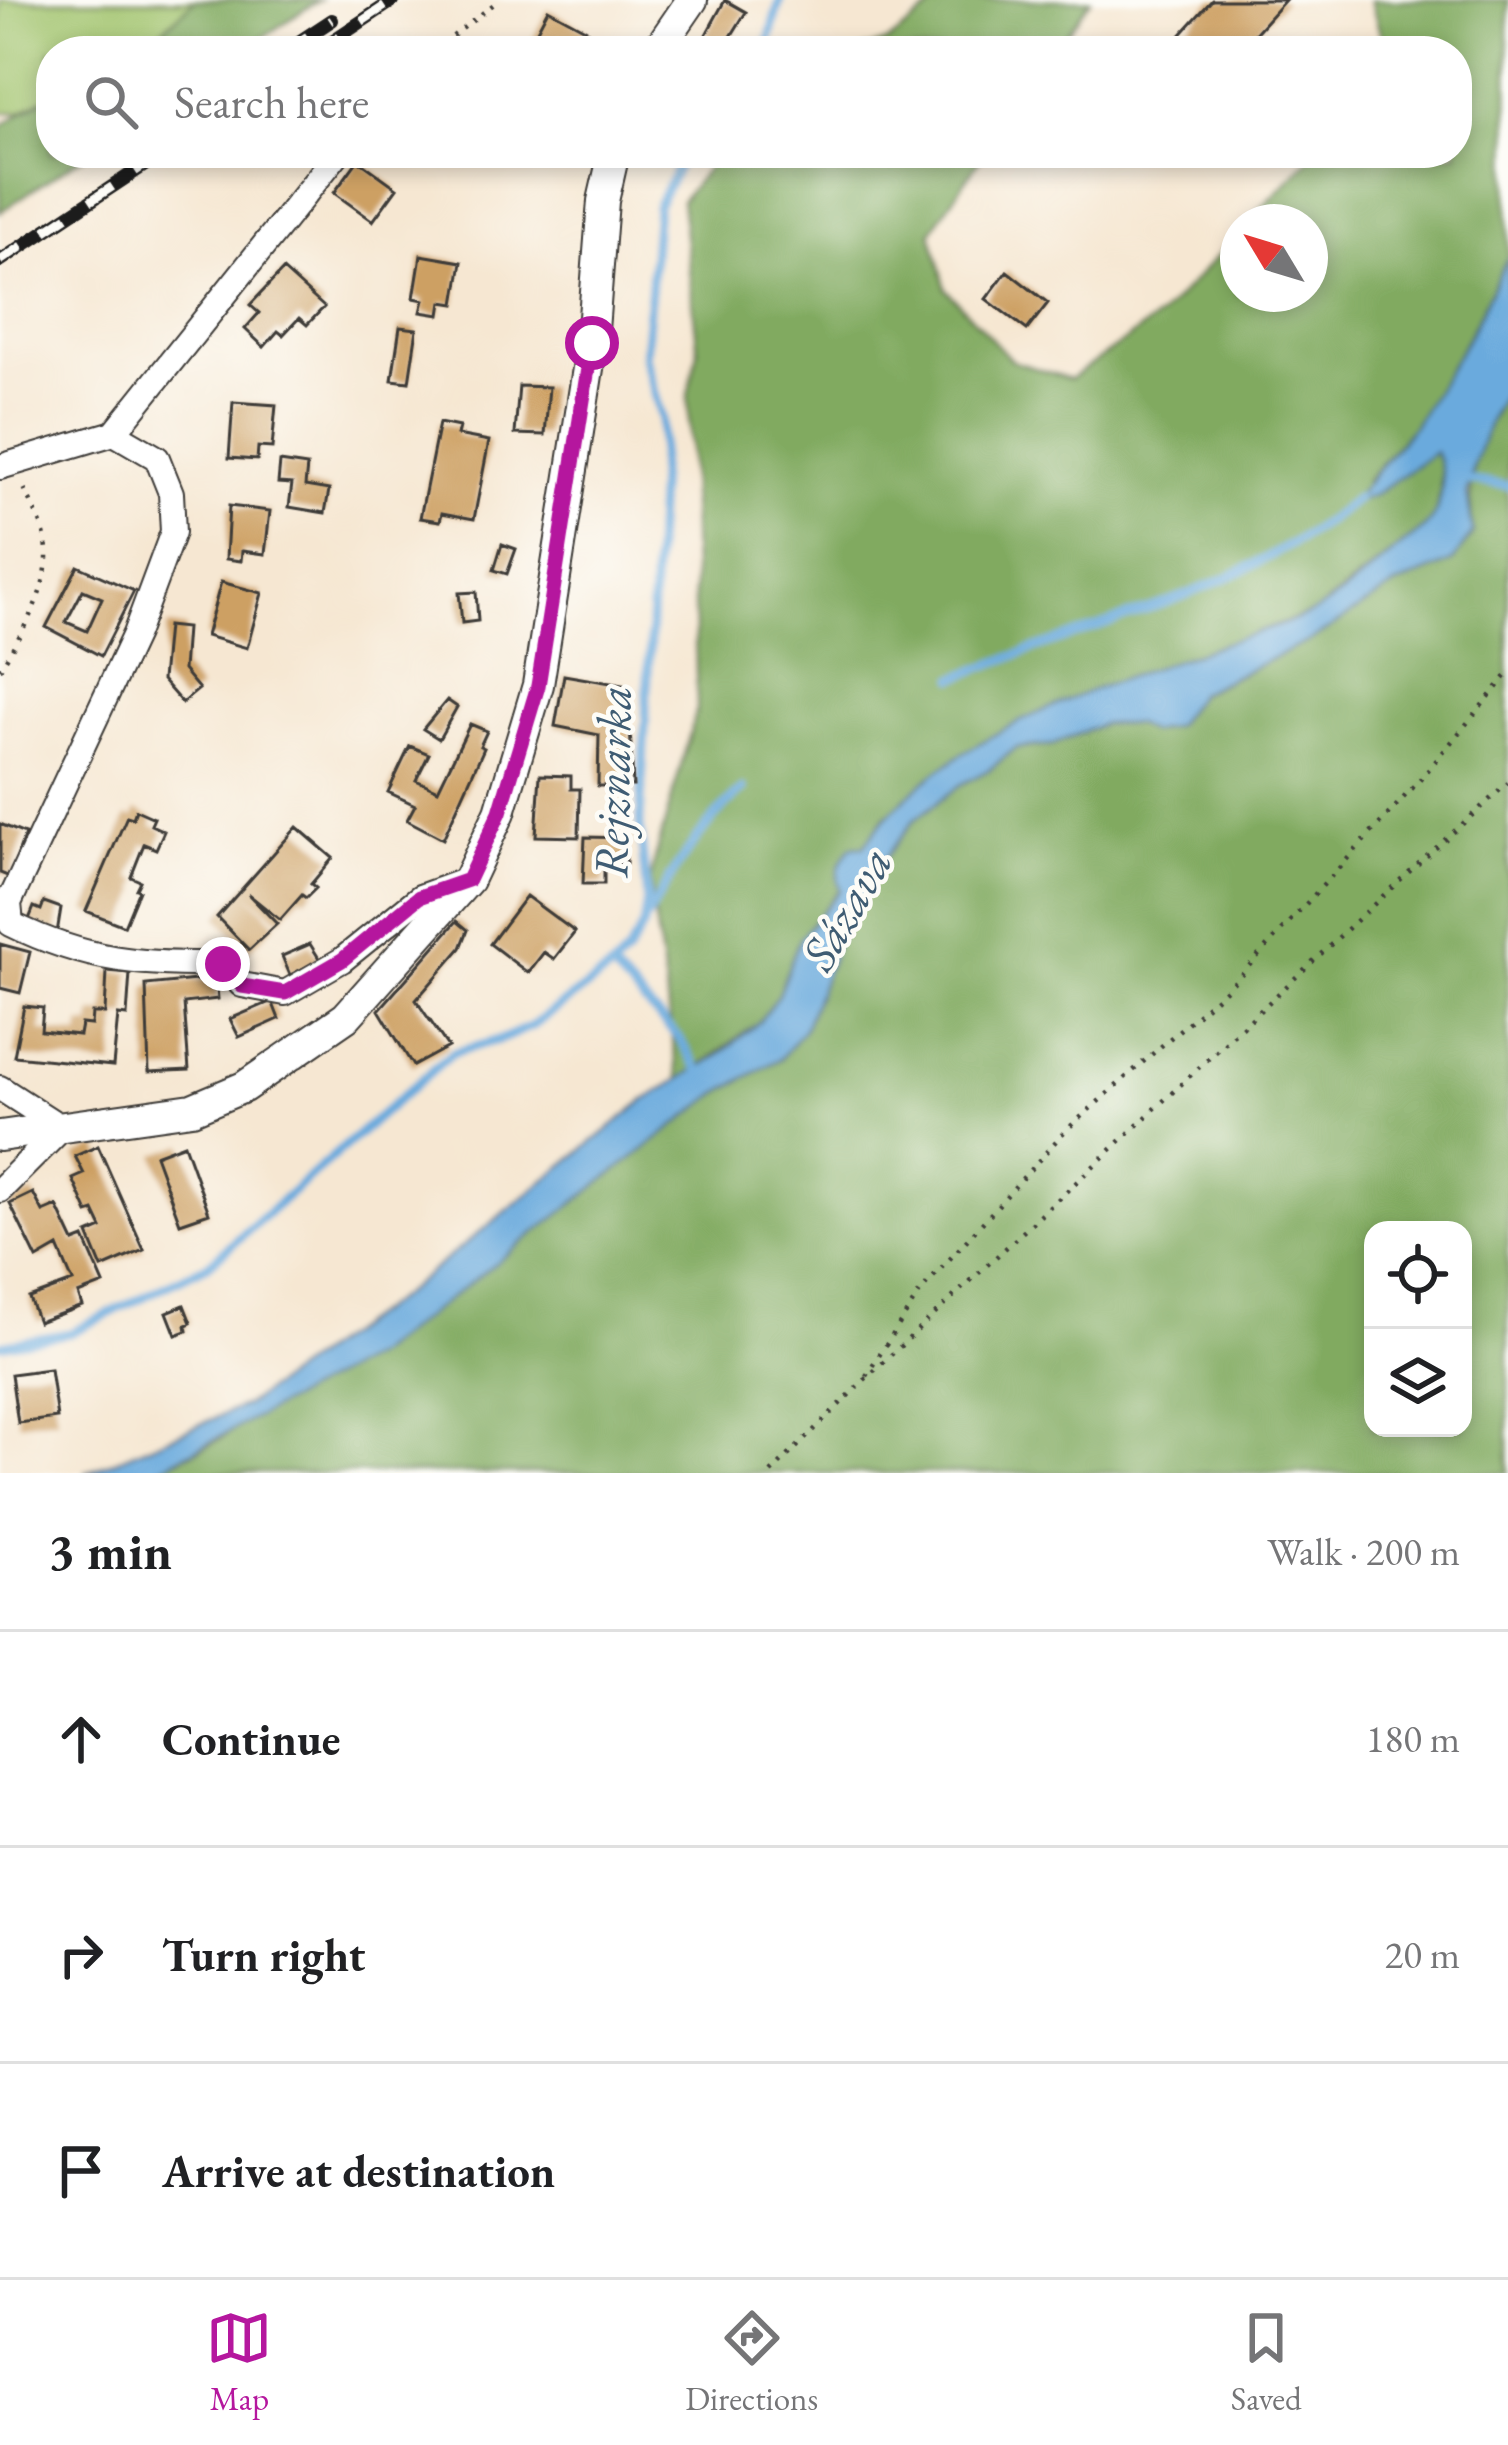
<!DOCTYPE html>
<meta charset="utf-8">
<style>
body{margin:0;font-family:"EB Garamond",serif;background:#f2f2f2;color:#202124}
.controls{position:absolute;right:36px;bottom:36px;display:grid;overflow:hidden;border-radius:24px;box-shadow:0 6px 18px #0003}
.controls button{width:108px;height:108px;display:grid;place-items:center;padding:0;border:0;border-bottom:3px solid #e0e0e0;background:#fff;color:#202124;font:60px sans-serif}
.compass{position:absolute;left:1220px;top:204px;width:108px;height:108px;border-radius:50%;background:#fff;box-shadow:0 6px 18px #0003;rotate:308deg}
.stop{position:absolute;width:36px;height:36px;margin:-27px;border:9px solid #b5179e;border-radius:50%;background:#fff}
.stop.end{background:#b5179e;border-color:#fff;box-shadow:0 3px 12px #0008}
.list{margin:0;padding:0;list-style:none}
h2{display:flex;justify-content:space-between;align-items:center;height:156px;margin:0;padding:0 48px;font-size:51px}
h2 small{font-size:39px;font-weight:400;color:#757577}
.list li{display:grid;grid-template-columns:78px 1fr auto;gap:36px;align-items:center;box-sizing:border-box;height:216px;padding:0 48px;border-top:3px solid #e0e0e0}
.list b{display:block;font-size:45px;white-space:nowrap}
.list em{font-size:39px;font-style:normal;color:#757577}
.icon{flex:none;width:66px;height:66px;fill:none;stroke:currentColor;stroke-width:2;stroke-linecap:round;stroke-linejoin:round}
.map{position:relative;flex:none;width:1508px;height:1473px;overflow:hidden}
.search{position:absolute;background:#fff;box-shadow:0 6px 18px #0003;left:36px;right:36px;top:36px;height:132px;display:flex;align-items:center;gap:30px;box-sizing:border-box;padding:0 42px;border-radius:48px;color:#757577;font-size:45px}
.sheet{height:804px;background:#fff}
nav{display:flex;justify-content:space-around;align-items:center;box-sizing:border-box;height:168px;border-top:3px solid #e0e0e0;background:#fff;font-size:33px;color:#757577}
nav a{display:grid;justify-items:center;gap:6px}
nav .on{color:#b5179e}
.map>svg:first-child{display:block}
</style>
<div class="map">
<svg width="1508" height="1473" viewBox="0 0 1508 1473">
<rect width="100%" height="100%" fill="#fdfcf7"/>
<filter id="ink" filterUnits="userSpaceOnUse"><feTurbulence type="fractalNoise" baseFrequency=".00833" numOctaves="2"/><feDisplacementMap in="SourceGraphic" scale="24" xChannelSelector="R" yChannelSelector="G"/><feConvolveMatrix kernelMatrix="1 2 1 2 8 2 1 2 1" color-interpolation-filters="sRGB"/></filter>
<filter id="wash" filterUnits="userSpaceOnUse"><feTurbulence type="fractalNoise" baseFrequency=".004" numOctaves="4" result="noise"/><feDisplacementMap in="SourceGraphic" scale="48" xChannelSelector="R" yChannelSelector="G"/><feGaussianBlur stdDeviation="2.7" result="paint"/><feColorMatrix in="noise" values="0 0 0 0 0 0 0 0 0 0 0 0 0 0 0 0 0 1.4 0 .05"/><feComposite in="paint" operator="in"/></filter>
<g filter="url(#wash)">
<rect width="100%" height="100%" fill="#f6e7d2"/>
<path fill="#a2c46e" stroke="#5f7045" stroke-width="3" d="M0,0H195L155,37L130,51H51V95L20,112L0,113Z"/>
<path fill="#81aa61" stroke="#4e633e" stroke-width="3" fill-rule="evenodd" d="M195,0H319L242,51H130L155,37Z
M942,0H1091L1054,51H858L888,42Z
M1370,0H1508V257L1469,335L1417,422L1365,482L1374,495L1435,451C1445,473 1441,498 1433,521L1315,612L1103,687L886,815L840,889L800,938L778,995L760,1021L679,1082L649,880L697,708L688,394L698,351L681,201L719,153H984L931,232L946,289L1012,361L1070,379L1160,316L1238,234V294H1310V222H1249L1314,153H1457V51H1380L1384,45Z
M51,95V153H88L0,212V126Z
M1508,388V1473H150L219,1440L718,1093L781,1058L804,1029L837,944L882,862L914,820L960,785L990,769L1016,748L1052,745L1103,724H1135L1151,732L1174,726L1199,694L1313,639L1393,587L1453,561L1473,533C1465,475 1477,437 1508,388ZM1373,1230H1463V1428H1373Z"/>
<path fill="#6aaadd" stroke="#43637c" stroke-width="3" d="M1508,257V388L1492,414L1474,464L1467,493L1473,532L1453,561L1393,587L1313,639L1199,693L1174,726L1150,732L1135,724H1102L1052,745L1016,748L990,769L960,785L914,820L882,862L837,944L804,1029L781,1058L718,1093L374,1356L150,1473H85L246,1405L399,1297L645,1100L718,1056L760,1021L778,995L800,938L840,890C835,871 839,862 851,847L864,846C943,731 1099,688 1225,643C1254,633 1285,626 1312,613C1343,598 1390,553 1422,530C1443,512 1447,477 1435,452L1374,495L1351,503L1417,421L1469,335Z"/>
<g fill="none" stroke-linecap="round" stroke-linejoin="round">
<path stroke="#6aaadd" stroke-width="9" d="M766,51L780,0
M1460,479L1508,486
M955,678C1091,623 1242,594 1357,498
M647,918C674,869 701,826 743,789
M612,969L679,1038L705,1079
M0,1345L70,1333L208,1265L452,1053L502,1039L532,1026L612,969L627,954L643,926L647,900L640,824L662,420L645,357L657,206L685,153"/>
</g>
<g id="blocks">
<path fill="#cda064" fill-rule="evenodd" d="M725,0L746,12L722,51H697Z
M1212,0H1285L1242,48L1245,51H1166Z
M548,9L587,30L576,51H526Z
M358,160L397,188L373,221L334,193Z
M421,255L462,262L455,304L442,302L440,315L421,312L424,300L414,298Z
M283,270L324,307L307,325L299,318L283,335L278,331L264,347L245,329L259,313L250,305Z
M1007,271L1048,303L1027,330L986,299Z
M400,327L417,329L409,382L392,380Z
M519,386L549,387L545,435L515,434Z
M233,402L276,405L272,448L258,447L257,460L229,458Z
M439,423L459,427L457,435L489,441L474,519L442,513L440,521L420,518Z
M280,462L307,466L305,486L329,490L325,513L289,507L292,484L278,483Z
M229,506L270,511L265,554L242,551L241,561L226,559Z
M502,544L516,549L507,574L494,570Z
M78,566L134,591L101,656L46,627ZM83,590L102,598L87,631L66,622Z
M221,582L262,593L247,648L206,636Z
M476,592L478,621L462,623L459,593Z
M167,626L186,628L183,670L199,689L182,703L162,680Z
M564,675L628,686L633,786H598L599,735L555,726Z
M447,700L457,707L439,739L423,729Z
M470,724L487,731L480,746L484,748L443,839L407,820L415,805L388,792L410,746L429,754L416,780L438,790Z
M540,775L571,776V789H580L579,837L536,836Z
M136,810L154,818L151,825L164,831L156,849L144,844L131,877L140,881L136,889L139,890L124,926L86,911L127,816L133,818Z
M0,824L25,834L10,877L0,873Z
M297,827L333,858L311,884L316,888L306,898L302,895L280,920L248,894L277,924L249,950L217,917Z
M585,837L626,838V864H604V884H583Z
M526,896L575,932L554,959L544,952L528,973L490,944Z
M44,902L61,908L57,933L28,922L34,907L41,910Z
M457,921L468,930L461,948L416,1000L448,1047L413,1066L379,1010Z
M0,944L30,952L20,993L0,988Z
M310,944L320,960L290,975L282,956Z
M107,971L130,973L127,1016L118,1015L113,1066L14,1056L24,1006L43,1008L41,1031L79,1035L81,1024L91,1025L92,1013H105Z
M216,978L218,999L184,1003L189,1070L149,1072L146,985Z
M272,1001L279,1019L239,1037L230,1019Z
M184,1144L209,1213L180,1223L155,1155Z
M98,1146L144,1250L102,1268L88,1234L102,1228L94,1211L88,1213L73,1179L84,1174L75,1156Z
M33,1193L43,1212L57,1206L74,1242L84,1238L104,1284L78,1294L82,1306L38,1322L29,1298L73,1282L58,1247L37,1259L10,1204Z
M184,1305L191,1323L186,1325L187,1331L176,1335L167,1312Z
M50,1369L57,1418L18,1423L11,1374Z"/>
</g>
</g>
<g filter="url(#ink)">
<use href="#blocks" fill-opacity="0" stroke="#3d3a37" stroke-width="3"/>
<g fill="none" stroke-linecap="round" stroke-linejoin="round">
<defs>
<path id="minor" d="M114,433L338,153
M0,467L114,433L157,458L171,493L173,532L135,634L9,903L0,913
M2,901L9,903L11,924C86,961 141,965 222,964L242,985L285,993L342,960L420,897L467,880
M0,1088L62,1128L0,1190"/>
<path id="tertiary" d="M657,51L692,0
M0,1136L192,1109L244,1087L346,1017L468,880L500,812L538,685L592,343L603,201L614,153"/>
</defs>
<use href="#minor" stroke="#3d3a37" stroke-width="28"/>
<use href="#tertiary" stroke="#3d3a37" stroke-width="34"/>
<path stroke="#3d3a37" stroke-width="4.5" stroke-dasharray="3 9" stroke-linecap="butt" d="M434,51L499,0
M0,669C21,633 56,581 45,537C41,520 30,502 23,485
M866,1376L920,1292L1065,1131L1235,981L1419,781L1508,674
M771,1473L861,1383L1399,881L1508,783"/>
<use href="#minor" stroke="#fff" stroke-width="24"/>
<use href="#tertiary" stroke="#fff" stroke-width="30"/>
<defs>
<path id="rail" d="M285,51L332,20
M317,51L394,0
M0,261L163,153"/>
</defs>
<use href="#rail" stroke="#1c1c1c" stroke-width="14"/>
<use href="#rail" stroke="#fdfcf7" stroke-width="9" stroke-dasharray="27" stroke-linecap="butt"/>
</g>
</g>
<g fill="none" stroke-linecap="round" stroke-linejoin="round" filter="url(#ink)">
<path stroke="#b5179e" stroke-width="15" d="M223,964L242,986L285,993L342,960L419,897L468,880L500,812L538,686L592,343"/>
</g>
<g text-anchor="middle" stroke-width="9" stroke-linejoin="round" paint-order="stroke">
<g font-size="48" font-style="italic" fill="#3f5c73" stroke="#fdfcf7">
<text transform="translate(612 782) rotate(-89)" y="17">Rejznarka</text>
<text transform="translate(846 908) rotate(-60)" y="17">Sázava</text>
</g>
</g>
</svg>
<div class="controls">
<button><svg class="icon" aria-label="locate" viewBox="0 0 24 24"><circle cx="12" cy="12" r="6"/><path d="M12 2v4M12 18v4M2 12h4M18 12h4"/></svg></button>
<button><svg class="icon" aria-label="layers" viewBox="0 0 24 24"><path d="M12 4l9 5-9 5-9-5zM3 14l9 5 9-5"/></svg></button>
</div>
<svg class="compass" viewBox="-18 -18 36 36"><path d="M0-13l5 13h-10z" fill="#e53935"/><path d="M0 13l5-13h-10z" fill="#757577"/></svg>
<div class="stop" style="left:592px;top:343px"></div>
<div class="stop end" style="left:223px;top:964px"></div>
<div class="search"><svg class="icon" aria-label="search" viewBox="0 0 24 24"><circle cx="10" cy="10" r="6"/><path d="M15 15l6 6"/></svg>Search here</div>
</div>
<section class="sheet">
<h2>3 min<small>Walk · 200 m</small></h2>
<ul class="list">
<li><svg class="icon" aria-label="ahead" viewBox="0 0 24 24"><path d="M12 20V5M6 11l6-6 6 6"/></svg><div><b>Continue</b></div><em>180 m</em></li>
<li><svg class="icon" aria-label="right" viewBox="0 0 24 24"><path d="M7 20v-9h11M14 6l5 5-5 5"/></svg><div><b>Turn right</b></div><em>20 m</em></li>
<li><svg class="icon" aria-label="arrive" viewBox="0 0 24 24"><path d="M6 21V4h12l-3 4 3 4H6"/></svg><div><b>Arrive at destination</b></div></li>
</ul>
</section>
<nav>
<a class="on"><svg class="icon" aria-label="map" viewBox="0 0 24 24"><path d="M3 6l6-2 6 2 6-2v14l-6 2-6-2-6 2zM9 4v14M15 6v14"/></svg>Map</a>
<a><svg class="icon" aria-label="directions" viewBox="0 0 24 24"><path d="M12 3l9 9-9 9-9-9zM9 14v-3h6M13 9l2 2-2 2"/></svg>Directions</a>
<a><svg class="icon" aria-label="saved" viewBox="0 0 24 24"><path d="M7 4h10v16l-5-4-5 4z"/></svg>Saved</a>
</nav>
